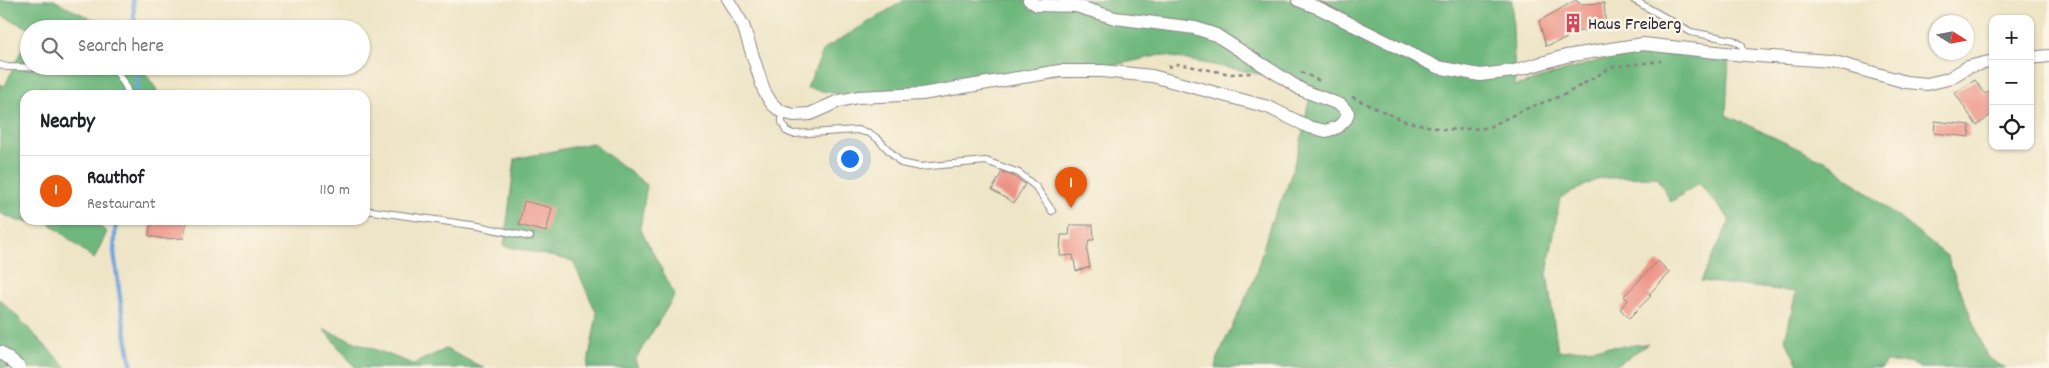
<!DOCTYPE html>
<meta charset="utf-8">
<style>
body{margin:0;font-family:Dekko,sans-serif;background:#f6f6f6;color:#202124}
.controls{position:absolute;right:15px;top:15px;display:grid;overflow:hidden;border-radius:10px;box-shadow:0 1px 4px #0004}
.controls button{width:45px;height:45px;display:grid;place-items:center;padding:0;border:0;border-bottom:1px solid #e0e0e0;background:#fff;color:#202124;font:25px sans-serif}
.compass{position:absolute;left:1929px;top:15px;width:45px;height:45px;border-radius:50%;background:#fff;box-shadow:0 1px 4px #0004;rotate:101deg}
.you{position:absolute;left:849px;top:158px;width:18px;height:18px;margin:-12px;border:4px solid #fff;border-radius:50%;background:#1a73e8;box-shadow:0 0 0 8px #1a73e833}
.badge{display:grid;place-items:center;width:32px;height:32px;border-radius:50%;background:#ea580c;color:#fff;font-size:16px;font-weight:700}
.pin{position:absolute;translate:-50% -41px;filter:drop-shadow(0 1px 2px #0008)}
.pin::after{content:'';position:absolute;top:26px;width:18px;height:15px;background:inherit;clip-path:polygon(0 0,100% 0,50% 100%)}
.list{margin:0;padding:0;list-style:none}
h2{display:flex;justify-content:space-between;align-items:center;height:65px;margin:0;padding:0 20px;font-size:21px}
h2 small{font-size:16px;font-weight:400;color:#757577}
.list li{display:grid;grid-template-columns:32px 1fr auto;gap:15px;align-items:center;box-sizing:border-box;height:70px;padding:0 20px;border-top:1px solid #e0e0e0}
.list b{display:block;font-size:19px;white-space:nowrap}
.list p{margin:0;font-size:16px;white-space:nowrap;color:#757577}
.list em{font-size:16px;font-style:normal;color:#757577}
.icon{flex:none;width:28px;height:28px;fill:none;stroke:currentColor;stroke-width:2;stroke-linecap:round;stroke-linejoin:round}
.map{position:relative;flex:none;width:2049px;height:368px;overflow:hidden}
.search{position:absolute;background:#fff;box-shadow:0 1px 4px #0004;left:20px;top:20px;width:350px;height:55px;display:flex;align-items:center;gap:12px;box-sizing:border-box;padding:0 18px;border-radius:28px;color:#757577;font-size:19px}
.panel{position:absolute;background:#fff;box-shadow:0 1px 4px #0004;left:20px;top:90px;width:350px;height:135px;border-radius:15px}
.map>svg:first-child{display:block}
</style>
<div class="map">
<svg width="2049" height="368" viewBox="0 0 2049 368">
<rect width="100%" height="100%" fill="#fcf5e5"/>
<filter id="ink" filterUnits="userSpaceOnUse"><feTurbulence type="fractalNoise" baseFrequency=".02" numOctaves="2"/><feDisplacementMap in="SourceGraphic" scale="10" xChannelSelector="R" yChannelSelector="G"/><feConvolveMatrix kernelMatrix="1 2 1 2 8 2 1 2 1" color-interpolation-filters="sRGB"/></filter>
<filter id="wash" filterUnits="userSpaceOnUse"><feTurbulence type="fractalNoise" baseFrequency=".0096" numOctaves="4" result="noise"/><feDisplacementMap in="SourceGraphic" scale="20" xChannelSelector="R" yChannelSelector="G"/><feGaussianBlur stdDeviation="1.12" result="paint"/><feColorMatrix in="noise" values="0 0 0 0 0 0 0 0 0 0 0 0 0 0 0 0 0 1.4 0 .05"/><feComposite in="paint" operator="in"/></filter>
<g filter="url(#wash)">
<rect width="100%" height="100%" fill="#eee5c7"/>
<path fill="#6eb87e" stroke="#486d5c" d="M0,0H54L70,9L107,25L110,29H31L0,15Z
M905,0H1512L1515,86L1624,53L1729,56L1726,115L1831,164L1947,256L1987,357L2005,368H1920L1910,362H1885L1882,368H1800L1785,340L1796,292L1701,281L1730,220L1699,183L1671,202L1657,177L1600,178L1560,198L1547,274L1558,351L1648,344L1612,368H1215L1217,358L1254,280L1271,222L1286,190L1300,145L1312,84L1161,55L1087,71L843,95L807,88L824,49Z
M29,33V66H140L157,90L156,95H25V220H91L107,232L94,259L48,222L18,221L0,213V84L5,86Z
M592,143L647,185L640,228L675,295L635,360L638,368H587L597,314L573,261L504,246L515,159Z
M0,299L67,368H0Z
M324,330L413,364L446,349L484,368H356Z"/>
<g fill="none" stroke-linecap="round" stroke-linejoin="round">
<path stroke="#71a4dd" stroke-width="4.5" d="M133,0L135,29
M137,66V95
M116,220L114,252L123,320L132,368"/>
</g>
<g id="blocks">
<path fill="#ec9386" d="M1576,0L1580,4L1604,3L1606,28L1566,33V39L1546,46L1539,21Z
M1975,80L1985,94L1993,88V113L1977,126L1955,93Z
M1935,121L1970,125L1969,137L1934,133Z
M1002,172L1013,176L1025,184L1014,203L992,190Z
M524,201L552,208L546,232L519,225Z
M151,220H187L184,238L165,239L149,236Z
M1070,225H1093L1094,240H1089L1087,251L1090,267L1076,271L1073,255L1060,256L1061,235H1069Z
M1658,261L1670,273L1649,294L1651,296L1629,318L1620,309L1628,300L1624,296Z"/>
</g>
</g>
<g filter="url(#ink)">
<use href="#blocks" fill-opacity="0" stroke="#888481" stroke-width="1"/>
<g fill="none" stroke-linecap="round" stroke-linejoin="round">
<defs>
<path id="service" d="M1634,0L1691,32L1733,40L1742,45L1744,55
M0,65L7,67L64,68L75,66
M105,66L114,68L125,85L129,95
M782,112V122L786,131L793,134L857,130L869,133L878,139L901,163L920,167L986,161L1019,173L1036,187L1052,211
M365,210L478,226L530,237"/>
<path id="minor" d="M728,0L743,25L764,91L772,104L782,112L794,115L810,114L839,101L858,97L922,94L1059,71H1102L1152,76L1268,107L1309,127L1326,131L1338,127L1346,119L1348,113L1341,105L1302,90L1216,35L1195,28L1115,18L1076,6L1037,5L1029,0
M1298,0L1321,9L1437,67L1480,75L1514,71L1566,56L1643,44L1744,55L1831,61L1906,82L1927,84L1948,79L1968,67L1993,61
M2030,58L2049,56
M0,352L20,368"/>
</defs>
<use href="#service" stroke="#888481" stroke-width="8"/>
<use href="#minor" stroke="#888481" stroke-width="14"/>
<path stroke="#888481" stroke-width="2.5" stroke-dasharray="4 4" stroke-linecap="butt" d="M1168,67L1178,64L1231,74L1251,73
M1301,72L1320,81
M1352,97L1404,121L1446,130L1487,128L1523,110L1566,94L1612,67L1661,61"/>
<use href="#service" stroke="#fff" stroke-width="6"/>
<use href="#minor" stroke="#fff" stroke-width="12"/>
</g>
</g>
<defs>
<symbol id="building-bare" viewBox="-9 -9 18 18"><path d="M-4-6H4V6H1V3H-1V6H-4ZM-2.5-4.3h1.7v1.8h-1.7ZM.8-4.3h1.7v1.8H.8ZM-2.5-1h1.7V.8h-1.7ZM.8-1h1.7V.8H.8Z" fill="#d1495b" stroke="#fcf5e5" stroke-width="2.5" paint-order="stroke"/></symbol>
</defs>
<g fill-rule="evenodd">
<use href="#building-bare" x="1559" y="9" width="28" height="28"/>
</g>
<g text-anchor="middle" stroke-width="5" stroke-linejoin="round" paint-order="stroke">
<g font-size="18" fill="#22223b" stroke="#fcf5e5" text-anchor="start">
<text x="1588" y="29">Haus Freiberg</text>
</g>
</g>
</svg>
<div class="controls">
<button>+</button>
<button>−</button>
<button><svg class="icon" aria-label="locate" viewBox="0 0 24 24"><circle cx="12" cy="12" r="6"/><path d="M12 2v4M12 18v4M2 12h4M18 12h4"/></svg></button>
</div>
<svg class="compass" viewBox="-18 -18 36 36"><path d="M0-13l5 13h-10z" fill="#e53935"/><path d="M0 13l5-13h-10z" fill="#757577"/></svg>
<div class="you"></div>
<div class="pin badge" style="left:1071px;top:208px">1</div>
<div class="search"><svg class="icon" aria-label="search" viewBox="0 0 24 24"><circle cx="10" cy="10" r="6"/><path d="M15 15l6 6"/></svg>Search here</div>
<section class="panel">
<h2>Nearby<small></small></h2>
<ul class="list">
<li><span class="badge">1</span><div><b>Rauthof</b><p>Restaurant</p></div><em>110 m</em></li>
</ul>
</section>
</div>
